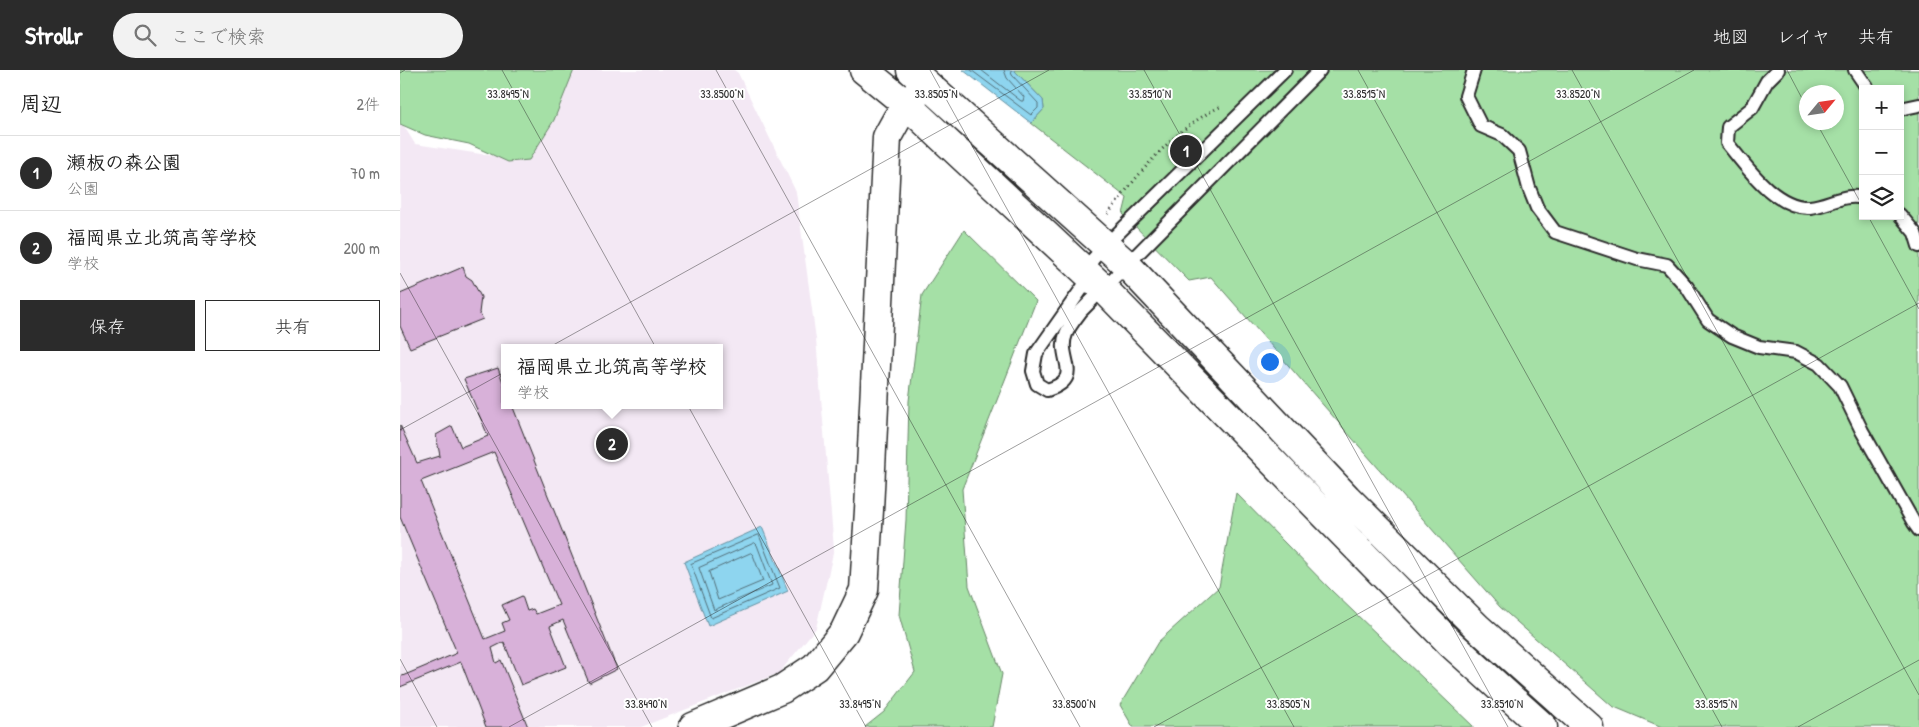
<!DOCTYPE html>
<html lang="ja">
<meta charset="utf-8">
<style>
body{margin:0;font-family:"Patrick Hand","Klee One",sans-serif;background:#f2f2f2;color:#222}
.controls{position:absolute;right:15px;top:15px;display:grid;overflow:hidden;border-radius:0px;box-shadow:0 2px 8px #0003}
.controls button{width:45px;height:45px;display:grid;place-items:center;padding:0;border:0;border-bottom:1px solid #e0e0e0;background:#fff;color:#222;font:25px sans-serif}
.compass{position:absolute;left:1399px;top:15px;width:45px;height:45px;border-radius:50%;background:#fff;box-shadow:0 2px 8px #0003;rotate:61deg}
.you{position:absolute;left:869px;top:291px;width:18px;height:18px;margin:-12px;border:4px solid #fff;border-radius:50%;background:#1a73e8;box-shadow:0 0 0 8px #1a73e833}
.badge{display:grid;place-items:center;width:32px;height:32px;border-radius:50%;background:#2b2b2b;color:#fff;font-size:16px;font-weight:700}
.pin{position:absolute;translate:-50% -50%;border:2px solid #fff;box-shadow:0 1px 5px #0006}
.popup{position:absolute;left:101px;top:274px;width:222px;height:65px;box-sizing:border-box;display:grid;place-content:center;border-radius:0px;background:#fff;filter:drop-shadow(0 1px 4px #0005);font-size:16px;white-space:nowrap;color:#767676}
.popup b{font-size:19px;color:#222}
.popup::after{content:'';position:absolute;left:50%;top:100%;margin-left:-10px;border:10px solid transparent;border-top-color:#fff}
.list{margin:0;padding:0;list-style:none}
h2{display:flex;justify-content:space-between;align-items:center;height:65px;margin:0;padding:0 20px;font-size:21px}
h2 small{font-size:16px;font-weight:400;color:#767676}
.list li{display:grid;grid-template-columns:32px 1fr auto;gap:15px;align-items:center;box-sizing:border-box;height:75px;padding:0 20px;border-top:1px solid #e0e0e0}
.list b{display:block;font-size:19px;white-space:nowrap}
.list p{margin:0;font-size:16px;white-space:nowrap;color:#767676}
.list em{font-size:16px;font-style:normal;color:#767676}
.actions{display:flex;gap:10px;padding:15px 20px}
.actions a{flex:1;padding:11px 0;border:1px solid #2b2b2b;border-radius:0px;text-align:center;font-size:18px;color:#2b2b2b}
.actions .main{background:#2b2b2b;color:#fff}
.icon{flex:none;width:28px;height:28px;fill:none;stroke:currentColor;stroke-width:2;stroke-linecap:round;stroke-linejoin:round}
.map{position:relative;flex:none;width:1519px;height:657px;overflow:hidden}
header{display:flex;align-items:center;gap:30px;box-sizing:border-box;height:70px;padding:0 25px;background:#2b2b2b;color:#fff}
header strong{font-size:24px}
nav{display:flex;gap:28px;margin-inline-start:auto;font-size:18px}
.search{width:350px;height:45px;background:#f2f2f2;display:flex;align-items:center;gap:12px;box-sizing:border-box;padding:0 18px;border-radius:28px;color:#767676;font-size:19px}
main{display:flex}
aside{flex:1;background:#fff}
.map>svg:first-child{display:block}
</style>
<header>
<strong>Strollr</strong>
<div class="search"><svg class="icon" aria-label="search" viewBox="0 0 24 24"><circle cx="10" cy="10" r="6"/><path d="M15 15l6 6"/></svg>ここで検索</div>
<nav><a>地図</a><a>レイヤ</a><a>共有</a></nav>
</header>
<main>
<aside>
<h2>周辺<small>2件</small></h2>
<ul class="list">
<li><span class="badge">1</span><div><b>瀬板の森公園</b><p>公園</p></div><em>70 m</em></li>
<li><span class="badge">2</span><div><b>福岡県立北筑高等学校</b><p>学校</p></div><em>200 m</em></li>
</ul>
<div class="actions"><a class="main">保存</a><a>共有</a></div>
</aside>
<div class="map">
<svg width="1519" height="657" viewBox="0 0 1519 657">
<rect width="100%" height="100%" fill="#fff"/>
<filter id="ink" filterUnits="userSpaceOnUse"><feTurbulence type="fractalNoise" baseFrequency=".02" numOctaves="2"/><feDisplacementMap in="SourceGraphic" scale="10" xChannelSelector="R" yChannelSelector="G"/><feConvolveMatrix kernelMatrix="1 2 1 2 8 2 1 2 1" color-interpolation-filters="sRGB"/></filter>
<g filter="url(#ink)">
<path fill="#f3e8f4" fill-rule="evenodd" d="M143,0H334L338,3L396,122L416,269L434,479L416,558L379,603L241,657H0V50L15,74L94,86ZM104,278H320V335H104Z"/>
<path fill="#a5e0a6" stroke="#688668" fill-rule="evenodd" d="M0,0H174L154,50L129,90L108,92L69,74L25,65L0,54Z
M614,0H1519V657H1262L1212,636L1100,537L811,207L789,211L723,144L727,128L631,53L644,39L643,30ZM1463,19H1500V146H1463ZM1406,22H1436V52H1406Z
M564,160L636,231L562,419L569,516L602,604L592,657H465L484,642L515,602L499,545L506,450L509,331L522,225Z
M836,423L932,521L1074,657H733L720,635L758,572L819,517Z"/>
<path fill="#8ed5ef" stroke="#6691a1" d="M563,0H614L643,30L644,39L631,53Z
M362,457L388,521L308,556L284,492Z"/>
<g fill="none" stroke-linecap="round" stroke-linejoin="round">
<path stroke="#536f79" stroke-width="1" d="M571,0L631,45L638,38V33L612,5L611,0
M581,0L621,31H623L624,27L607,8L604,0
M359,465L380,518L311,548L291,494Z
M355,473L357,475L372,515L314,540L299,498Z
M351,483L353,485L363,511L318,530L309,502Z"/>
</g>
<path fill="#d8b1d9" stroke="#2b2b2b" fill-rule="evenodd" d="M63,197L66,206L72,210L81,227L79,243L83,249L10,278L0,256V224Z
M98,298L104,315V335H112L217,599L189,613L163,550L150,556L166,597L121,615L104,572L92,578L96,593L101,590L128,657H86L61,592L0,617V607L57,583L0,447V355L17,393L40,386L36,365L52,356L61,377L88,366L64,309ZM94,382L159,535L136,544L133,539L127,541L122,526L102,535L109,550L102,553L105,561L85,569L21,411Z"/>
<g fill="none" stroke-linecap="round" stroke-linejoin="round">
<defs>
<path id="service" d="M1074,0L1066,26L1081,56L1102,65L1119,81L1129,118L1137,138L1155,162L1237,189L1267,195L1287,217L1308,250L1332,266L1359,277L1396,282L1419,294L1440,316L1462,361L1514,453L1519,460
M1378,0L1367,11L1352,38L1328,57L1327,73C1346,96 1375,139 1410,137C1429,135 1444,123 1463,128
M1455,0L1468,19
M1500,39L1519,35
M1500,145L1515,163L1519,176
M683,200L706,175L885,0
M690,207L636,284L633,301L637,314L647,320C686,308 656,288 666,264C669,256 676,248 681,241L920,0"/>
<path id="tertiary" d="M464,0L507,35L704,219L1050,573L1143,657
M511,0L726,194L947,428L1077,557L1189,657
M293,657L382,619L415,597L444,562L464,520L469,440L487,67L497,49L518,22"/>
</defs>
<use href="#service" stroke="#2b2b2b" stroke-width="16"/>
<use href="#tertiary" stroke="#2b2b2b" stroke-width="31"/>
<path stroke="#2b2b2b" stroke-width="3" stroke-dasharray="1 4" stroke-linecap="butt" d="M708,144C739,103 775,57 822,36"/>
<use href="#service" stroke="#fff" stroke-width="12"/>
<use href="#tertiary" stroke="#fff" stroke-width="28"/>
</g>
</g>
<path fill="none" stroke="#2b2b2b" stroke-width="1" stroke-opacity="0.45" d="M102,0L466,657M316,0L680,657M530,0L894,657M744,0L1108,657M958,0L1322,657M1172,0L1519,625M1387,0L1406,36M0,3L5,0M1416,52L1463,137M1468,146L1519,239M0,203L252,657M0,360L649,0M0,589L37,657M109,657L1294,0M754,657L1519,233M1398,657L1519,590"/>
<g font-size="12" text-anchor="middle" fill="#2b2b2b" stroke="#fff" stroke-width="4" stroke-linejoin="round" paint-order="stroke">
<text x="108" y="28">33.8495°N</text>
<text x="322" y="28">33.8500°N</text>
<text x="536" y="28">33.8505°N</text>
<text x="750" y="28">33.8510°N</text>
<text x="964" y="28">33.8515°N</text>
<text x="1178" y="28">33.8520°N</text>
<text x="246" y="638">33.8490°N</text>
<text x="460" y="638">33.8495°N</text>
<text x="674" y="638">33.8500°N</text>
<text x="888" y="638">33.8505°N</text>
<text x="1102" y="638">33.8510°N</text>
<text x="1316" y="638">33.8515°N</text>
</g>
</svg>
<div class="controls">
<button>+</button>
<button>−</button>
<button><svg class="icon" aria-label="layers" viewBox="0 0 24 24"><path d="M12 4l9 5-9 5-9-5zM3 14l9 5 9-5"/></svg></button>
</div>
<svg class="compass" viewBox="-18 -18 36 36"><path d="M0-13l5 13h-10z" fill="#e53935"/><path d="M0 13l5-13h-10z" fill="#767676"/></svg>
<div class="you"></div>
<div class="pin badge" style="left:786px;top:81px">1</div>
<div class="pin badge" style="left:212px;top:374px">2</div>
<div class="popup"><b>福岡県立北筑高等学校</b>学校</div>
</div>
</main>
